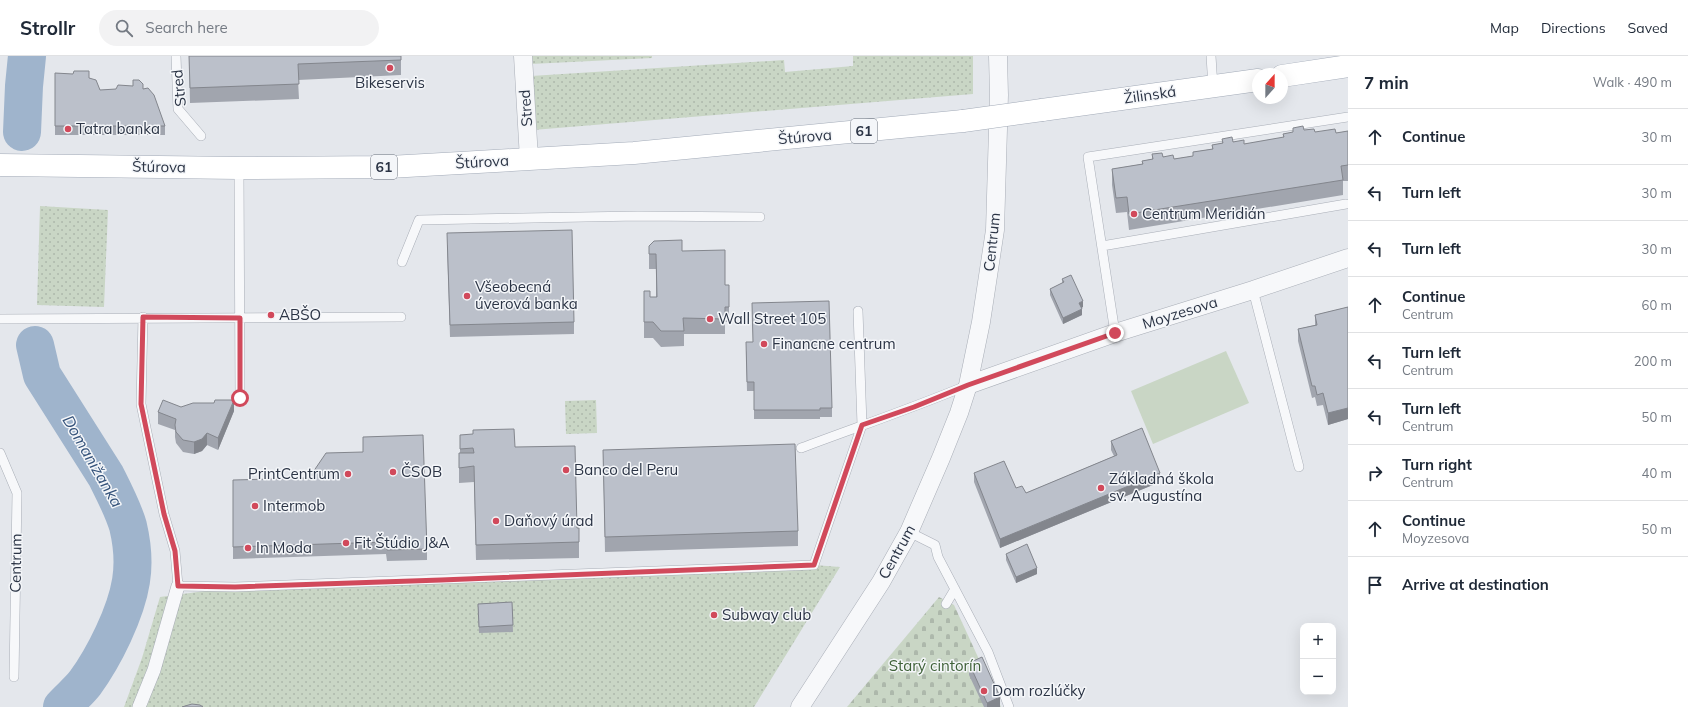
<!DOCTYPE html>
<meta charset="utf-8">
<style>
body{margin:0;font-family:Mulish,sans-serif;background:#f2f2f3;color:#1f2937}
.controls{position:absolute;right:12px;bottom:12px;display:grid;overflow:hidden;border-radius:8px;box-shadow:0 4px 16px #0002}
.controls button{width:36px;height:36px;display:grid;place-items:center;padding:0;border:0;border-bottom:1px solid #e0e1e3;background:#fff;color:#1f2937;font:20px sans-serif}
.compass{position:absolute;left:1252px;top:12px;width:36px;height:36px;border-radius:50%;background:#fff;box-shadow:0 4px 16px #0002;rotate:21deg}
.stop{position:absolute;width:12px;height:12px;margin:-9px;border:3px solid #d1495b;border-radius:50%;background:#fff}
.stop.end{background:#d1495b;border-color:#fff;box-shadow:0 1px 4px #0008}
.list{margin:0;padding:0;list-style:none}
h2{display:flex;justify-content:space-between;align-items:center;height:52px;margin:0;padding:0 16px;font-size:17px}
h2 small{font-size:13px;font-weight:400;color:#747a83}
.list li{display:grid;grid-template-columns:26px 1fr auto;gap:12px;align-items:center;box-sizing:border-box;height:56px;padding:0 16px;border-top:1px solid #e0e1e3}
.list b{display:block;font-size:15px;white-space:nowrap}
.list p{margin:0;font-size:13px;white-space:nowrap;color:#747a83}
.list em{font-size:13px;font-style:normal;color:#747a83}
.icon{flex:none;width:22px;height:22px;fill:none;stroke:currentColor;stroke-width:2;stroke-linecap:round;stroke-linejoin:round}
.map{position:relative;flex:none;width:1348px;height:651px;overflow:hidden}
header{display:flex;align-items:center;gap:24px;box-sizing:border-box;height:56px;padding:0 20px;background:#fff;border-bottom:1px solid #e0e1e3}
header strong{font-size:19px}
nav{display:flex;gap:22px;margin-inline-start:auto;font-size:14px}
.search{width:280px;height:36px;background:#f2f2f3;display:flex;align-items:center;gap:10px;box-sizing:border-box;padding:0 14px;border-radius:22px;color:#747a83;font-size:15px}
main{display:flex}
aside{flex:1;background:#fff}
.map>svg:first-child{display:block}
</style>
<header>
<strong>Strollr</strong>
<div class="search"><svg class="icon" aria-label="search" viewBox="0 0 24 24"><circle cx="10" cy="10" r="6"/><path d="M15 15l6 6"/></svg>Search here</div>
<nav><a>Map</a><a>Directions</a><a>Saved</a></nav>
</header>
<main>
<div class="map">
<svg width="1348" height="651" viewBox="0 0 1348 651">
<defs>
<pattern id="cemetery-stones" width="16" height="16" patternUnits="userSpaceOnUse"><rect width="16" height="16" fill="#c9d6c5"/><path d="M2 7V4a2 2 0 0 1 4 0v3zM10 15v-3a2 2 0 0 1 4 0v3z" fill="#adb8ab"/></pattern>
<pattern id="park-dots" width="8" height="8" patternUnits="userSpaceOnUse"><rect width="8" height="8" fill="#c9d6c5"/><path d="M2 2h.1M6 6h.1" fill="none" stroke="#adb8ab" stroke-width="1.8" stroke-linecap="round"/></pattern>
</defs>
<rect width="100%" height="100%" fill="#e4e7ec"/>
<path fill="url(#cemetery-stones)" d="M939,541L954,549L1001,651H847Z"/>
<path fill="url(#park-dots)" d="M531,0H652V2L531,8Z
M853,0H973V38L533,74L531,20L784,4L785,16L853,10Z
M40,150L108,154L104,251L37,249Z
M596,344L597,377L566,378L565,345Z
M814,509L840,511L754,651H124L142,602L160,541L235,531Z"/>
<path fill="#c9d6c5" d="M1226,295L1249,347L1153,388L1131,335Z"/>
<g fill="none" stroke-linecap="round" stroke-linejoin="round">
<path stroke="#9fb4cc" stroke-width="38" d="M22,76L24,30L27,0
M35,289L42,319L106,420C114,436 123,453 128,470C132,487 134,507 131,525C126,557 104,601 85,627C78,636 69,643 62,651"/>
<defs>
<path id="service" d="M176,0L178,53L201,80
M1211,0L1213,31
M239,112L240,342
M1102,190L1346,148
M402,206L419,164L638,160L760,161
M1253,234L1299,411
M143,261L141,348L164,458L175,495L178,530L235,531L814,509L862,369L858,255
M0,263L401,261
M1115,277L1088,101L1348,61
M801,392C857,371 913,352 968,329
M0,397L17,437L14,621
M909,476L935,489L938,501L988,596L1009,651
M946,548L955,533"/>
<path id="pedestrian" d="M139,651L154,614L178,530"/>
<path id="minor" d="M523,0L529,103
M968,329L1115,277L1253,234L1348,202
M800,651L881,526L909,476L941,402L959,357L968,329L981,266L995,174L999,39L998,0"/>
<path id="primary" d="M1282,20L1348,10
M1042,54L1258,24
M0,109L239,112L389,111L460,107L634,97L963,65"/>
</defs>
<use href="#service" stroke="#a9aeb7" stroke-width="10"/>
<use href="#pedestrian" stroke="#a9aeb7" stroke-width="14"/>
<use href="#minor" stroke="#a9aeb7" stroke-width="19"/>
<use href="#primary" stroke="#a3abb8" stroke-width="23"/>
<use href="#service" stroke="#f7f8fa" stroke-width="9"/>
<use href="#pedestrian" stroke="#f7f8fa" stroke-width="13"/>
<use href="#minor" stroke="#f7f8fa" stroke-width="18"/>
<use href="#primary" stroke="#fff" stroke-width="22"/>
<defs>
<path id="primary-bridge" d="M963,65L1042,54"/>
</defs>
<use href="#primary-bridge" stroke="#a3abb8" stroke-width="23" stroke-linecap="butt"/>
<use href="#primary-bridge" stroke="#fff" stroke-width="22"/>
</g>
<path fill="#a1a5ae" d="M189,0H401V19L298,24L299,43L190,47Z
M55,17L89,22L100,34L143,33L165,70V79H55Z
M1293,72L1315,76L1336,77L1348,75V125H1343V139L1129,174L1127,156L1116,157L1112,129V113L1142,108V105L1152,103V98L1174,103L1193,100V96L1212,93V89L1222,87V83L1244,88L1283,82V78L1293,76Z
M447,189L574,266V278L450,281Z
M649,190L682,195L725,229H729V266H725V278H684V290L661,291L653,282H644V235L650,241H656V213H649Z
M1062,223L1083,251L1081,252L1082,259L1063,268L1050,239V233L1062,227Z
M1348,251V363L1328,369L1323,349L1317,350L1315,341L1312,342L1298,285V273L1315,269V259Z
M746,295L832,352V361H820V363H754V335H747Z
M181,351L234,355L218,394L207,389L202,395L194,398L183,396L176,387L175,381V374L158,368V356Z
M460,379L515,391L577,472H579V502L476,504L474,426L459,427V397H460Z
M1111,385L1160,426L1000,492L974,426V417L1026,437L1114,400L1111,394Z
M603,394L798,475V490L605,496Z
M233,424L427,493V504L387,505L386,498L233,503Z
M1006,498L1037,518L1016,527L1006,504Z
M512,546L513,576L479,577L478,548Z
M969,607L1000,651H984L969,619Z"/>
<path fill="#83868d" d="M1083,245V251L1079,253V247Z
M1082,253V259L1063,268V262Z
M234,344V355L218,394V382Z
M1348,352V363L1328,369V357Z
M207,377V389L202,395L194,398V386Z
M1160,417V426L1000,492V483Z
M1037,512V518L1016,527V521Z
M1000,641V651H987V647Z"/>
<path fill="#bbc0ca" stroke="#83868d" d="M189,0H401V4L298,8L299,28L190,32Z
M74,15H89V22L96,24L100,34L116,33L118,29L133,30V24H139L143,28V33L148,32L154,39L165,70H55V17L73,18Z
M1303,70L1304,74L1314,73L1315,76L1335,73L1336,77L1348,75V109L1341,110L1343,124L1129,158L1127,141L1116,142L1112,113L1143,108L1142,105L1153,103L1152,98L1162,97L1163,101L1173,99L1174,103L1193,100V96L1213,93L1212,89L1223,87L1222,83L1232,81L1233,86L1244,84V88L1284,81L1283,78L1293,76V72Z
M572,174L574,266L450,269L447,177Z
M682,184V195L725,194V229H729V251H725V263L683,262L684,275H661L653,266H644V235H650V241H657L656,198H649V190L654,185Z
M1071,219L1083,245L1079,247L1082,253L1063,262L1050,233L1064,226L1062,223Z
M829,245L832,352H820V354H754V326H747L746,286H753L752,247Z
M1348,251V352L1328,357L1323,337L1317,339L1315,330H1312L1298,273L1317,269L1315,259Z
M163,344L181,351L193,347H214L215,344H234L218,382L207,377L202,383L194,386L183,384L176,376L175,369L176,363L158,356Z
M1142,372L1160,417L1000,483L974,417L1004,405L1016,432L1022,430L1026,437L1117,399L1111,385Z
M514,373L515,391L575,390L577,472H579V486L476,489L474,410L459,412V397H474L473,392L460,393V379L473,378V374Z
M423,379L427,493L387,494L386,486L233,491V424L309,422L326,397L363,396V381Z
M795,388L798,475L605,481L603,394Z
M1027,488L1037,512L1016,521L1006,498Z
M512,546L513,569L479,571L478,548Z
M982,601L1000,641L987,647L969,607Z
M192,648L200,649L203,651H182L185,650Z"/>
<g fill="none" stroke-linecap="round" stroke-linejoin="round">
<path stroke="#d1495b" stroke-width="5" d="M240,342V262L143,261L141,348L164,458L175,495L178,530L235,531L441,524L814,509L862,369L914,351L968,329L1115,277"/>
</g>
<g fill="#d1495b" stroke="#f4f6f9" stroke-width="1.5">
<circle cx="390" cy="12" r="4"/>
<circle cx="68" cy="73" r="4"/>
<circle cx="1134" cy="158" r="4"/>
<circle cx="467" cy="240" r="4"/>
<circle cx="271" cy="259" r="4"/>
<circle cx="710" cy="263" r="4"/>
<circle cx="764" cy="288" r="4"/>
<circle cx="566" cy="414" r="4"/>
<circle cx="393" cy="416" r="4"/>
<circle cx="348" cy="418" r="4"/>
<circle cx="1101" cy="432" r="4"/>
<circle cx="255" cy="450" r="4"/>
<circle cx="496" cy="465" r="4"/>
<circle cx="346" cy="487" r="4"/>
<circle cx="248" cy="492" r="4"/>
<circle cx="714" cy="559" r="4"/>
<circle cx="984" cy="635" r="4"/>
</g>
<g text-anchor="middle" stroke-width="3" stroke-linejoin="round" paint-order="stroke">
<g fill="#f4f6f9" stroke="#676e7b" stroke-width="1">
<rect x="851" y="63" width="26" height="24" rx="3"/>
<rect x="371" y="99" width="26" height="24" rx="3"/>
</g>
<g font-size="14" font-weight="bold" fill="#2b3445">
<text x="864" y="80">61</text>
<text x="384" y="116">61</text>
</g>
<g font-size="15" fill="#2b3445" stroke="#f4f6f9" text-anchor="start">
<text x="390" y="32" text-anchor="middle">Bikeservis</text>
<text x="76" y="78">Tatra banka</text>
<text x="1142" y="163">Centrum Meridián</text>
<text x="475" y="236">Všeobecná<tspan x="475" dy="17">úverová banka</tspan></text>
<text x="279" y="264">ABŠO</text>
<text x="718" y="268">Wall Street 105</text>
<text x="772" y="293">Financne centrum</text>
<text x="574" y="419">Banco del Peru</text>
<text x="401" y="421">ČSOB</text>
<text x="340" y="423" text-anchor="end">PrintCentrum</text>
<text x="1109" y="428">Základná škola<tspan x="1109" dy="17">sv. Augustína</tspan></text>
<text x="263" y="455">Intermob</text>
<text x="504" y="470">Daňový úrad</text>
<text x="354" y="492">Fit Štúdio J&amp;A</text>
<text x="256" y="497">In Moda</text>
<text x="722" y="564">Subway club</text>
<text x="992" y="640">Dom rozlúčky</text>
</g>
<g font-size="15" fill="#2b3445" stroke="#f4f6f9">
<text transform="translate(179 32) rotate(-96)" y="5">Stred</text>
<text transform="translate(1150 39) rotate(-8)" y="5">Žilinská</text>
<text transform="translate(526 52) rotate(-94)" y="5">Stred</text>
<text transform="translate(805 81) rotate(-5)" y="5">Štúrova</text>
<text transform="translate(482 106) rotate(-3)" y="5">Štúrova</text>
<text transform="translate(159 111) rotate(1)" y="5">Štúrova</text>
<text transform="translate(992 186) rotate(-84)" y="5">Centrum</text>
<text transform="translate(1180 257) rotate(-17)" y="5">Moyzesova</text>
<text transform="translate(897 496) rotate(-61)" y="5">Centrum</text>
<text transform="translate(16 507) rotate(-89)" y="5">Centrum</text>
</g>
<g font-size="15" fill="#3f6138" stroke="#f4f6f9">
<text x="935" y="615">Starý cintorín</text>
</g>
<g font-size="16" font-style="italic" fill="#34527a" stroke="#f4f6f9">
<text transform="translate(93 405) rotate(60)" y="6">Domanižanka</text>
</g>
</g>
</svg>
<div class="controls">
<button>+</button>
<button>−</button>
</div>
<svg class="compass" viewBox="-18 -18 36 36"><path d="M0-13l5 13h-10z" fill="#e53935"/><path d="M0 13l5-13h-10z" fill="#747a83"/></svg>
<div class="stop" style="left:240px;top:342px"></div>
<div class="stop end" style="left:1115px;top:277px"></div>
</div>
<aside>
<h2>7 min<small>Walk · 490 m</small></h2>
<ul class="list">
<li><svg class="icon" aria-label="ahead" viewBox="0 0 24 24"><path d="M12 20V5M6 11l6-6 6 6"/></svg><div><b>Continue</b></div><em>30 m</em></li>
<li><svg class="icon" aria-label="left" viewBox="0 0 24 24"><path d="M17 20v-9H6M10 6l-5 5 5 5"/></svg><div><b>Turn left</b></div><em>30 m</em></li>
<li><svg class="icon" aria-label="left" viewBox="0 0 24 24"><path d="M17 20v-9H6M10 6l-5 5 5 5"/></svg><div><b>Turn left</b></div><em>30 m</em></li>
<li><svg class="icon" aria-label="ahead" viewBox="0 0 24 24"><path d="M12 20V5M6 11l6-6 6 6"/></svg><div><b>Continue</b><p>Centrum</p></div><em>60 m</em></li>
<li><svg class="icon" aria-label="left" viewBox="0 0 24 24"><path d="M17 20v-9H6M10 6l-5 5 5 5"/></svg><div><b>Turn left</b><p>Centrum</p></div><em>200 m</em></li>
<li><svg class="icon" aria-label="left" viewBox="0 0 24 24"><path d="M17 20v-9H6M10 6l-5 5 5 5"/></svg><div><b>Turn left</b><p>Centrum</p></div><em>50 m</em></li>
<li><svg class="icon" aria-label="right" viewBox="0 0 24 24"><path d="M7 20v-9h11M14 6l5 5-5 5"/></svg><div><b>Turn right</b><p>Centrum</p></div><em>40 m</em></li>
<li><svg class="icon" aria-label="ahead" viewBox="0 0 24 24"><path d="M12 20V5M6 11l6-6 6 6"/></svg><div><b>Continue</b><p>Moyzesova</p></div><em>50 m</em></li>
<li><svg class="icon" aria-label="arrive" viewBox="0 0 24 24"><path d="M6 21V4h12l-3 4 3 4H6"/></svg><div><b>Arrive at destination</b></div></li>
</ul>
</aside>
</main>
